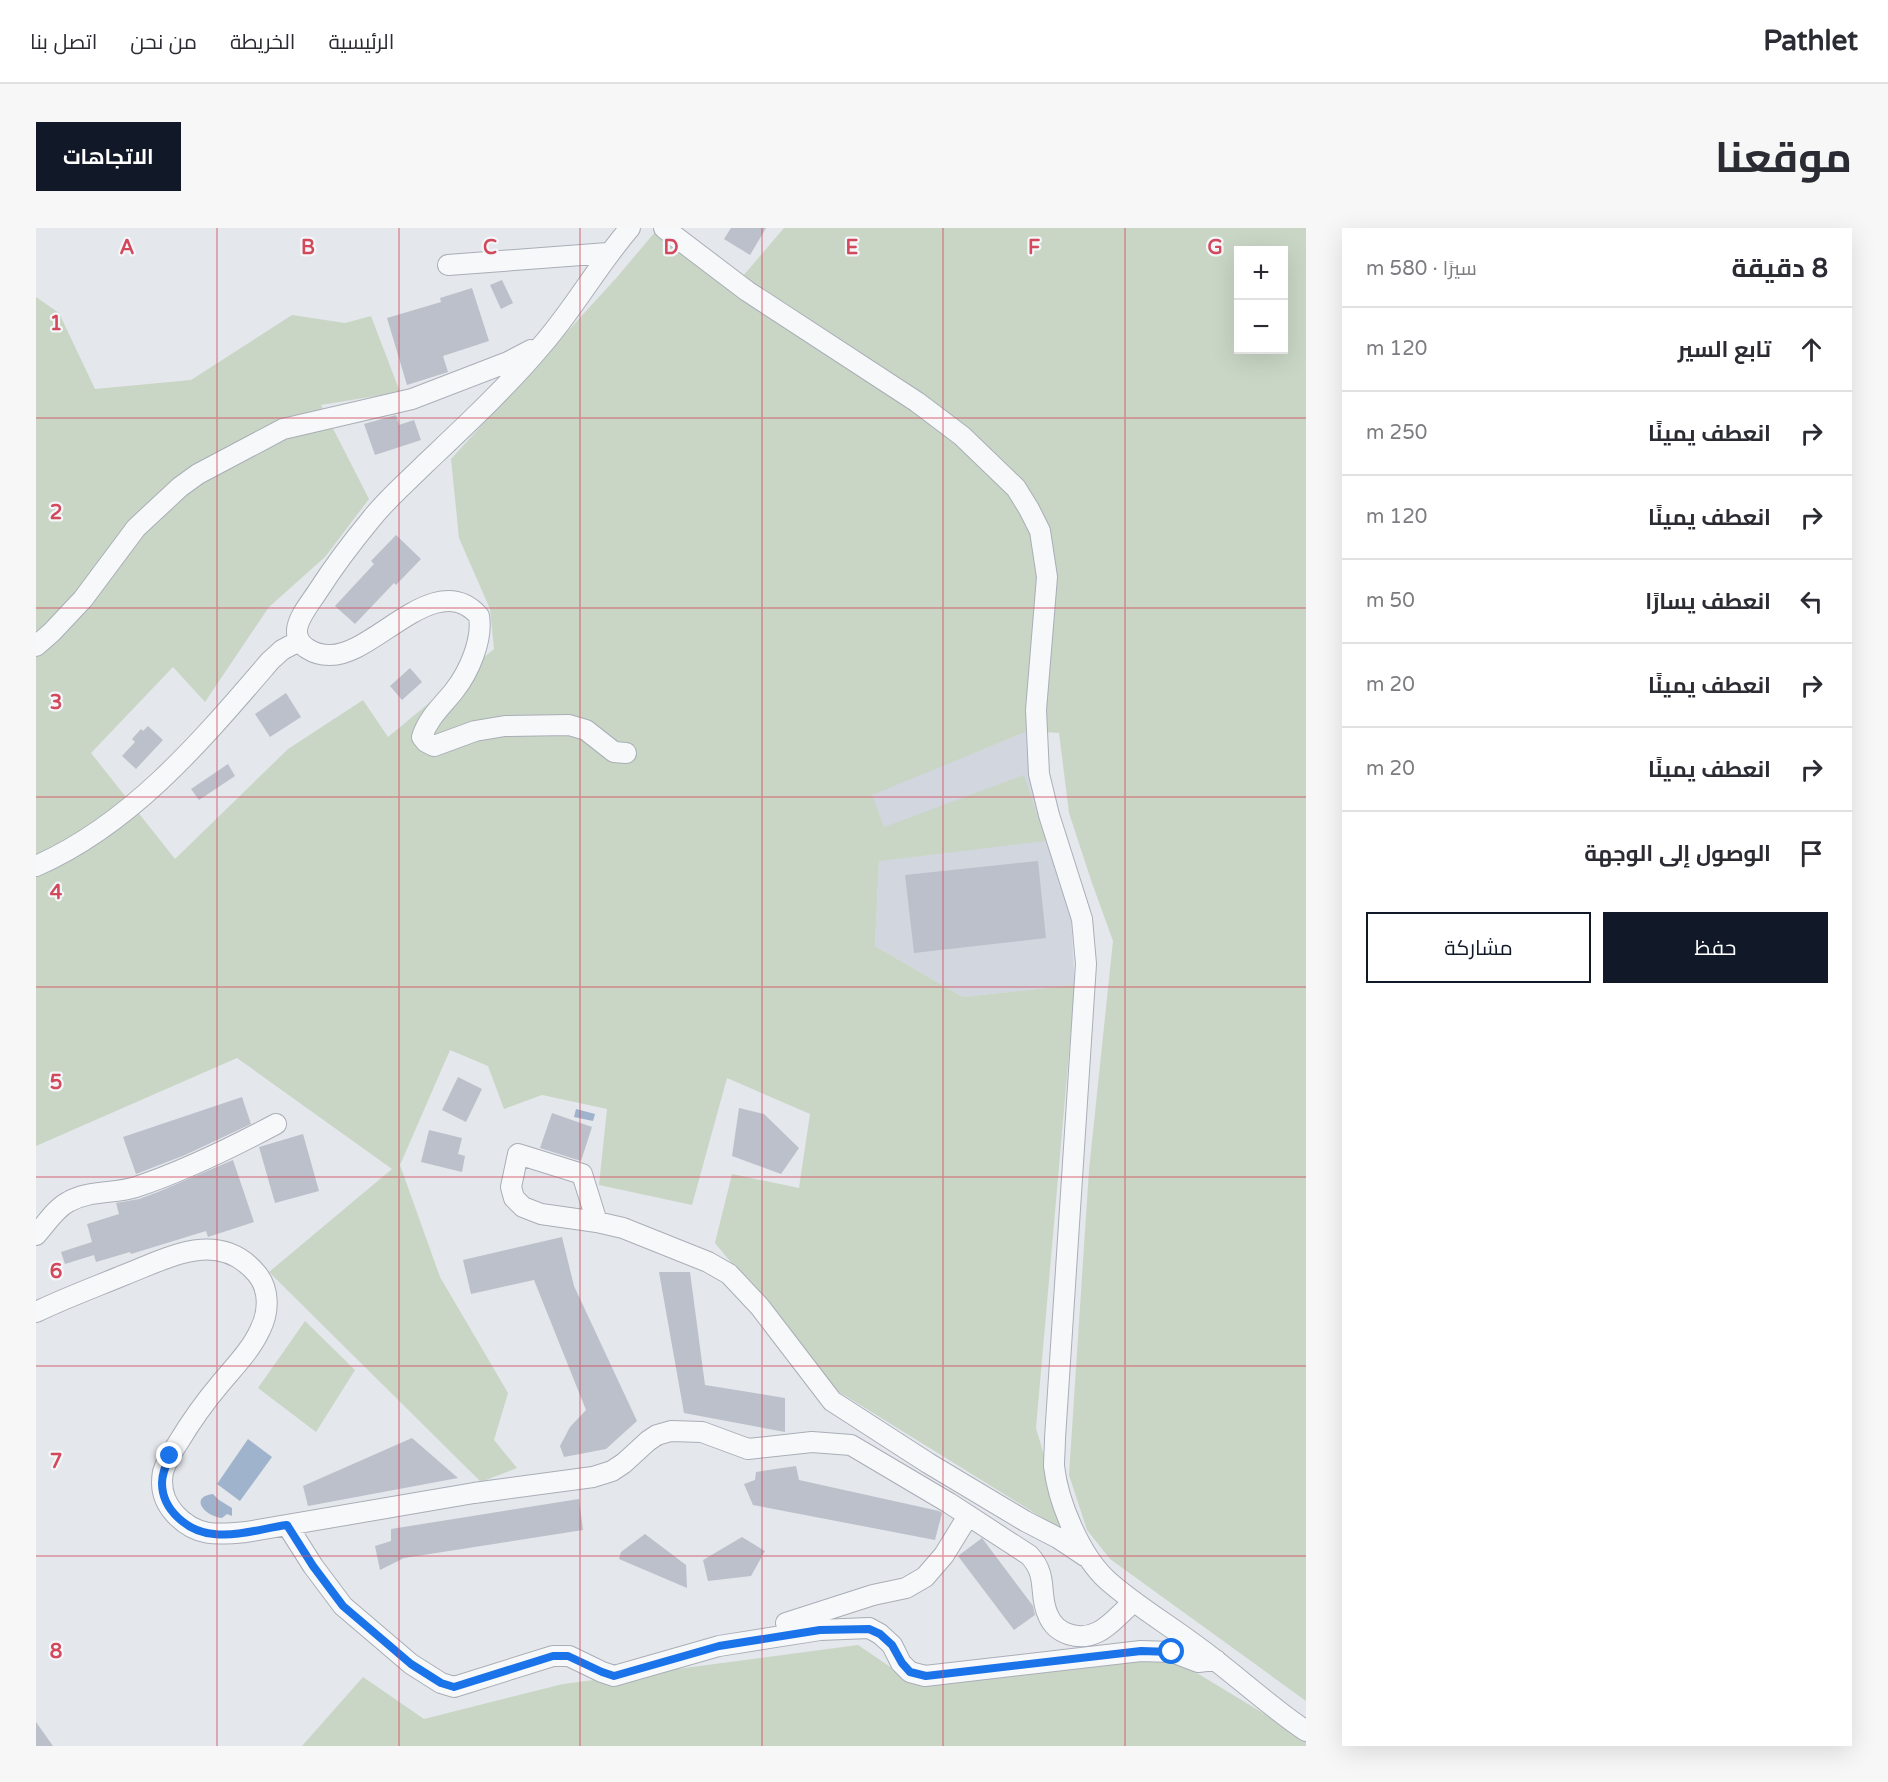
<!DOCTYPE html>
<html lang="ar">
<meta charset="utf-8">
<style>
body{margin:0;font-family:"Varela Round",Cairo,sans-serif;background:#f7f7f7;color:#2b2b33;direction:rtl}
.controls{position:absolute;right:18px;top:18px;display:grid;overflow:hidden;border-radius:0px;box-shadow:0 6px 24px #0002}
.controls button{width:54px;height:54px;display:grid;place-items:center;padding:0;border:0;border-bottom:2px solid #e1e1e2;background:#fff;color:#2b2b33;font:30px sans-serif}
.stop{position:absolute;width:18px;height:18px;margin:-14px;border:4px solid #1a73e8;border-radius:50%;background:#fff}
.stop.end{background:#1a73e8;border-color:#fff;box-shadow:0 2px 6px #0008}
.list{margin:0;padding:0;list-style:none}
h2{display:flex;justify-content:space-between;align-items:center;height:78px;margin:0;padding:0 24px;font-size:26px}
h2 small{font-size:20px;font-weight:400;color:#7c7c81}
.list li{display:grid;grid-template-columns:39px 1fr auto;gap:18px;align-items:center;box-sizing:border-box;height:84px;padding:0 24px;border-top:2px solid #e1e1e2}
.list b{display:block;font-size:22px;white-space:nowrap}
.list em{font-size:20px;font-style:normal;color:#7c7c81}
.actions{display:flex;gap:12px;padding:18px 24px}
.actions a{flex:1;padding:14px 0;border:2px solid #111827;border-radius:0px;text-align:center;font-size:21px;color:#111827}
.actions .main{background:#111827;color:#fff}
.icon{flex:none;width:33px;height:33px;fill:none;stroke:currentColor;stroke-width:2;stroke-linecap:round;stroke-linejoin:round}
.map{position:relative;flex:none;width:1270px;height:1518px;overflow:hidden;direction:ltr;border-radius:0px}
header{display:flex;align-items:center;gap:36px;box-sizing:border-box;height:84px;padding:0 30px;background:#fff;border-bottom:2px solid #e1e1e2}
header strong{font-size:28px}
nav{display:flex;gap:33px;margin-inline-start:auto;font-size:21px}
.intro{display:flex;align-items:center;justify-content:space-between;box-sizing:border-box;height:144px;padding:0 36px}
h1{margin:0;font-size:42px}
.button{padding:15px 27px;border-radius:0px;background:#111827;color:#fff;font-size:21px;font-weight:700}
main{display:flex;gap:36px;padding:0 36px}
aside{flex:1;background:#fff;border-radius:0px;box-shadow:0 6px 24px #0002}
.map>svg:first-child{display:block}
</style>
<header>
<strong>Pathlet</strong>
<nav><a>الرئيسية</a><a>الخريطة</a><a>من نحن</a><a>اتصل بنا</a></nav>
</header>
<div class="intro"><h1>موقعنا</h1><a class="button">الاتجاهات</a></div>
<main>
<aside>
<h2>8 دقيقة<small>سيرًا · 580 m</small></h2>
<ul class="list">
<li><svg class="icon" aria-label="ahead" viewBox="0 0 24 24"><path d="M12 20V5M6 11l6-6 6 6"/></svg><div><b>تابع السير</b></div><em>120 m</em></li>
<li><svg class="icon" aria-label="right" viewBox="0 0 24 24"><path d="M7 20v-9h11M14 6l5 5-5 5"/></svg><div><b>انعطف يمينًا</b></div><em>250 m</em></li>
<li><svg class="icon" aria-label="right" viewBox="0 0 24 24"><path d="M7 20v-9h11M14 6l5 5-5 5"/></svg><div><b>انعطف يمينًا</b></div><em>120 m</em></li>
<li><svg class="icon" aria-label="left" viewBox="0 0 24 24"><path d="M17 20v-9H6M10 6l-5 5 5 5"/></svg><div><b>انعطف يسارًا</b></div><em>50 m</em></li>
<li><svg class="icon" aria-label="right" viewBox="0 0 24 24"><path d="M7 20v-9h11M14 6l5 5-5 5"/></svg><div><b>انعطف يمينًا</b></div><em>20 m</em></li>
<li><svg class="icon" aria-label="right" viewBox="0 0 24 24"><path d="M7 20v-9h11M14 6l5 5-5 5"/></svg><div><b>انعطف يمينًا</b></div><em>20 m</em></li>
<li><svg class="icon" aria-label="arrive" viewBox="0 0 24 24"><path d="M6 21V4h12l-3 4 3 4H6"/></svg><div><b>الوصول إلى الوجهة</b></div></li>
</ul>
<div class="actions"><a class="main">حفظ</a><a>مشاركة</a></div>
</aside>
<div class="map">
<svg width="1270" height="1518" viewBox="0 0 1270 1518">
<rect width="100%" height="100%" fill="#e4e7ec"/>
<path fill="#d2d6de" d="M992,503L1034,674L1039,757L927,769L839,718L843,633L836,566Z"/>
<path fill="#c9d6c5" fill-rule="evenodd" d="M748,0H1270V1473L1074,1331L1051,1302L1033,1247L1053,942L1077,713L1056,655L1033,585L1023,505L992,503L836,567L848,599L988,547L1010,613L843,633L839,718L927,769L1039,757L1000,1200L1031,1305L800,1162L679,1015L696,946L763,960L774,886L691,850L656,977L563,957L571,881L506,867L468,881L452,838L414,822L364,937L404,1049L472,1165L458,1212L481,1240L445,1254L233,1044L356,941L201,830L0,918V69L23,85L59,161L155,152L256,87L309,95L335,88L364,164L285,177L333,271L289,329L233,379L169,474L137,439L55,525L139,631L252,521L327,472L352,509L458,421L454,381L423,310L415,231L582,48L619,4L695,62ZM1202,22H1248V122H1202Z
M269,1093L319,1142L280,1204L222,1160Z
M822,1417L875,1453L1081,1434L1141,1433L1270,1511V1518H266L327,1449L388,1491L527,1456Z"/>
<path fill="#9fb4cc" d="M540,881L559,886L557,893L538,889Z
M212,1211L236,1229L204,1273L181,1256Z
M177,1266L183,1272L196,1280V1288L191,1286L186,1290C168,1288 153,1269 177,1266Z"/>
<path fill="#bbc0ca" d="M695,0H730L714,27L688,11Z
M466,52L477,75L465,81L454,57Z
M436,60L453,113L407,128L412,144L371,157L351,90L405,74L404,70Z
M360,187L363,197L378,192L385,212L339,227L328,196Z
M360,307L385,331L360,357L358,355L319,396L299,378L338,336L335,333Z
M374,440L386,454L366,472L354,458Z
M250,465L265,489L234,509L219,486Z
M112,498L127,512L100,541L86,528L99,514L96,511L105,501L107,503Z
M192,536L199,548L163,572L155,561Z
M1002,633L1010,710L878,725L869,647Z
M422,849L446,861L430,894L406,882Z
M206,869L215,896L149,927L100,946L87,909Z
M703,880L728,886L763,920L745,946L696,928Z
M516,885L556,899L545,933L504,920Z
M393,902L426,910L422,926L429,928L426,944L385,934Z
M267,906L283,963L239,975L223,919Z
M197,932L218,994L172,1009L170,1003L95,1026L94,1024L60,1034L58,1027L29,1036L25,1024L56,1014L51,996L83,986L80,975L103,971L122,964Z
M526,1009L538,1058L601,1193L570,1221L528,1229L524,1218L534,1199L550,1182L498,1052L435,1066L427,1032Z
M623,1044H654L669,1157L749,1170V1204L648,1185Z
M376,1210L422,1250L272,1278L267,1258Z
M760,1238L763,1252L903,1283L906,1285L899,1312L717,1277L708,1256L719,1252L720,1244Z
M543,1271L547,1302L368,1330L344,1342L339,1318L355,1313V1301Z
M609,1306L650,1337L651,1360L583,1331L585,1324Z
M706,1309L729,1323L715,1348L672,1353L667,1332Z
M946,1310L997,1378L999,1387L978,1402L922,1328Z
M0,1494L17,1518H0Z"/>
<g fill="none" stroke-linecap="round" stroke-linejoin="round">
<defs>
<path id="minor" d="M628,0L711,63L881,174L926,208L980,260L993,281L1004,303L1011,349L1000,482L1003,546L1013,587L1046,691L1050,736L1019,1210C1019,1219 1018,1229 1018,1238C1022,1274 1044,1327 1071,1352C1100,1378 1135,1398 1166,1422C1201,1448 1233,1478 1270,1503
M412,37L572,25
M0,418L16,404L47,371L100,300L144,259L162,246L247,201L376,171L472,134L495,122
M590,525L578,524L550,502L533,497L469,498L439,503L398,518L390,514L386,509C392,490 406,478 418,463C433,444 447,412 443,388C399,338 338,429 293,427C280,427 260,419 261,402C262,389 275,374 282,363C298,338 317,313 336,290C352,270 372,253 390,235C430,197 471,159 507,116C539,79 562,37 594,0
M0,638C96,596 167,511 234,433L246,422L263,413
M561,994L546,946L482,926L475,959L478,970L487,979L505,986L561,994L587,1000L672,1034L693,1046L724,1079L796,1173L892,1235L989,1293L1022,1310L1049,1328
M0,1007C10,996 19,981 32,974C53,962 78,966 100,959C148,943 195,920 240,896
M0,1084C29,1070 59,1059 88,1047C132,1030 183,1000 221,1046C234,1062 233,1084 224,1102C215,1122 198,1139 184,1156C168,1175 154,1195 142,1215C136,1224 130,1234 127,1244C124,1260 128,1274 139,1286C160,1309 181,1307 210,1304L438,1265L557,1249L576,1243L588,1235L612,1213L621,1207L635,1203L666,1204L712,1221L776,1214L815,1217L913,1275L993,1327C1013,1348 1002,1366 1012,1387C1020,1407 1044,1413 1062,1404C1076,1397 1086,1383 1098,1374
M251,1297L277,1338L307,1378L375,1436L405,1455L418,1459L517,1428H533L566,1444L578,1448L683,1418L784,1402L833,1400L844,1406L856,1417L865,1435L874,1444L889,1448L1105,1423L1136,1424L1162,1434L1180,1432
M750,1395L837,1367L870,1360L889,1349L908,1327L932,1288"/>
</defs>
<use href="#minor" stroke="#a9aeb7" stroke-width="22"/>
<use href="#minor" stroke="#f7f8fa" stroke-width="20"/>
</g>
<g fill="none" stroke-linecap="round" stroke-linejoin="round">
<path stroke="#1a73e8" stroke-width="8" d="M134,1228C130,1237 126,1245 126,1255C126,1282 152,1304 178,1306C201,1309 228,1300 251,1297L277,1338L307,1378L375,1436L405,1455L418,1459L517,1428H532L566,1444L578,1448L683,1418L784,1402L833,1401L844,1406L856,1417L866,1435L874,1444L890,1448L1105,1423L1136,1424"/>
</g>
<path fill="none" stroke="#d1495b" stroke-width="1.5" stroke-opacity="0.55" d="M181,0V1518M363,0V1518M544,0V1518M726,0V1518M907,0V1518M1089,0V1518M0,190H1270M0,380H1270M0,569H1270M0,759H1270M0,949H1270M0,1138H1270M0,1328H1270"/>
<g font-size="20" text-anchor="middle" font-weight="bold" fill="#d1495b" stroke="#f4f6f9" stroke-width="4.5" stroke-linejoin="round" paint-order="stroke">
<text x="91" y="26">A</text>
<text x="272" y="26">B</text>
<text x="454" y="26">C</text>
<text x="635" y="26">D</text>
<text x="816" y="26">E</text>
<text x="998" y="26">F</text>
<text x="1179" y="26">G</text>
<text x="20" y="102">1</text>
<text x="20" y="291">2</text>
<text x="20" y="481">3</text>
<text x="20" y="671">4</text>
<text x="20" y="861">5</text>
<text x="20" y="1050">6</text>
<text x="20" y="1240">7</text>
<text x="20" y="1430">8</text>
</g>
</svg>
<div class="controls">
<button>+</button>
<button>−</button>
</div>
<div class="stop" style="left:1136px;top:1424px"></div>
<div class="stop end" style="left:134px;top:1228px"></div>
</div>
</main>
